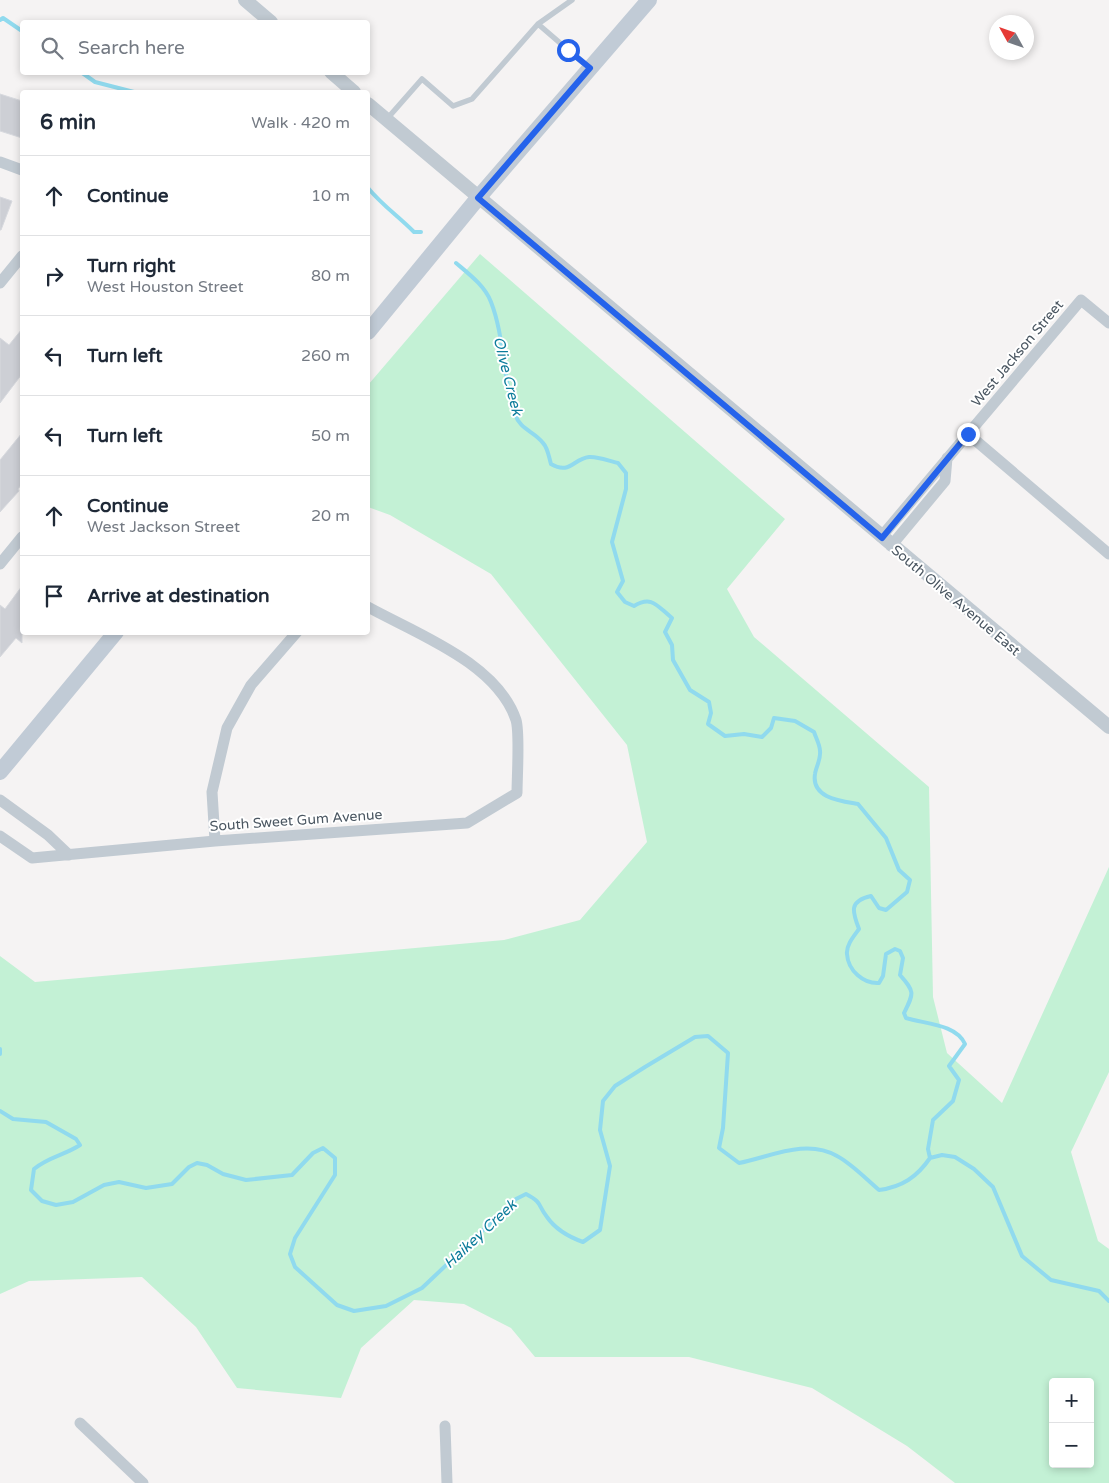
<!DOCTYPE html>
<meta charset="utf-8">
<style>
body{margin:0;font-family:"Varela Round",sans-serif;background:#f2f2f3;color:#1f2937}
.controls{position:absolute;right:15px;bottom:15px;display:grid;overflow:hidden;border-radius:5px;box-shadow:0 2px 8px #0003}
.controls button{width:45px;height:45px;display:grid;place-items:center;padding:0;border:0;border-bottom:1px solid #e0e1e3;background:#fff;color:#1f2937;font:25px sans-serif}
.compass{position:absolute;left:989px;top:15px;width:45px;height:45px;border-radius:50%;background:#fff;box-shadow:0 2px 8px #0003;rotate:310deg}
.stop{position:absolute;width:15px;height:15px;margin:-11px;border:4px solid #2563eb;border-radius:50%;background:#fff}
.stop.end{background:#2563eb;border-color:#fff;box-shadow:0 1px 5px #0008}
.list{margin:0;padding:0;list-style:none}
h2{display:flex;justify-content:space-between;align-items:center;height:65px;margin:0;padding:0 20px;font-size:21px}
h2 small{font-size:16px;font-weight:400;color:#747a83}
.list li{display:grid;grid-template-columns:32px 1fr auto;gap:15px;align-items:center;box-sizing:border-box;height:80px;padding:0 20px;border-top:1px solid #e0e1e3}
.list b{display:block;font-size:19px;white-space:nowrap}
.list p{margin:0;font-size:16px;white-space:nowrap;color:#747a83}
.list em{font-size:16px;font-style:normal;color:#747a83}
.icon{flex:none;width:28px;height:28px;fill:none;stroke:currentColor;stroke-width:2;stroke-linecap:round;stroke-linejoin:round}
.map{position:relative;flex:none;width:1109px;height:1483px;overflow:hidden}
.search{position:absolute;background:#fff;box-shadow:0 2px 8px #0003;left:20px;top:20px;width:350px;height:55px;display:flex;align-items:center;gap:12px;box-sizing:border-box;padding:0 18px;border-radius:5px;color:#747a83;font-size:19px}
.panel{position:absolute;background:#fff;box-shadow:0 2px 8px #0003;left:20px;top:90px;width:350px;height:545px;border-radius:5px}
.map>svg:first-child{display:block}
</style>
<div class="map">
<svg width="1109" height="1483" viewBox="0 0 1109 1483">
<rect width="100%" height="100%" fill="#f5f3f3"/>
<path fill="#c3f1d5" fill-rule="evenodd" d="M480,254L785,519L727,589L754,637L929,787L933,997L947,1053L1002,1103L1109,867V1072L1071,1152L1098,1241L1109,1249V1483H955L907,1446L812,1388L689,1357H535L511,1328L464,1304L414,1300L361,1348L341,1398L237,1388L196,1327L142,1277L29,1281L0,1294V956L35,982L504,940L580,920L647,842L627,745L491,574L390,515L368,507V385ZM1053,1382H1090V1464H1053Z"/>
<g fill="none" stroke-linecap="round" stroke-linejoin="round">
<path stroke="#90daee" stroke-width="4" d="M0,20L3,18L22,31
M81,72L95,82L134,92
M368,188C382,205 398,216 414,232H421
M456,263C469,274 485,286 491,302C505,338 502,378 515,414C520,430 534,431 543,443C548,448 549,458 551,464C570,475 573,459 589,457C597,456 609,461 618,463L626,473V489L612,542L623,581L617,592L625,602L634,606C652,595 657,606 672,618L665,632L672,645L673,660L690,690L709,702L711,713L708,724L725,736L744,734L762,737L771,728L774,718L795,721L814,732C816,738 820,745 820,751C821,759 816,767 815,774C811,798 841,801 858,804L886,838L899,870L910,880L907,892L886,910L879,908L871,896C849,901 852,911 859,929C854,936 846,945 847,954C848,971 864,984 879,983L883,976L886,954L895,949L900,951L903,958L900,975C915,992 914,993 904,1013L906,1018C925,1024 956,1024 965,1044L949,1066L959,1080L953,1101L933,1120L928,1149L930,1158
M0,1049V1054
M0,1111L13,1119L46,1122L76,1139L80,1145C65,1155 48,1157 34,1169L31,1190L42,1201L56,1205L73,1202L104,1185L119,1182L146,1188L172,1184L189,1167L197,1163L207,1165L223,1174L246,1180L292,1175L313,1153L323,1148L335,1158V1175L295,1238L290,1254L295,1267L337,1305L354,1311L386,1306L422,1288L516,1199L526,1194C543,1203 537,1204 547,1217C556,1230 569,1237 583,1242L600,1230L610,1166L600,1130L603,1101L615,1086L645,1067L695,1037L708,1036L728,1053L723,1128L719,1148L739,1163C770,1157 806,1138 837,1156C852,1164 866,1179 879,1190C902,1187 917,1177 930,1158L942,1155L955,1157L974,1169L993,1187L1022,1256L1051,1280L1099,1291L1109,1301"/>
</g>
<path fill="#cdcfd5" stroke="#d7d9de" d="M0,94L22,101V138L0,131Z
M0,197L12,201L1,230H0Z
M22,329V374L0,403V338L9,345Z
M22,433V484L18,489L19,491L0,512V460Z
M22,586V643L16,638L0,657V605L5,609Z"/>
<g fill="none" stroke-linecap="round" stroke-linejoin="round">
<path stroke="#c1cad2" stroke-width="5.5" d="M538,24L572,0
M386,120L422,79L453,106L472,99L538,24L588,67"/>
<path stroke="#c1cad2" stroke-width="11" d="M0,162L22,170
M0,283L22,256
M968,434L1109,554
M881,537L1081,300L1109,323
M891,546L945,481L947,458
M0,564L22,537
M0,800L48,835L69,855
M0,836L32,858L215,841L467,823L517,793C517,777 520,733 516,720C497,663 417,634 368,607
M215,841L212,792L227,728L251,685L297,632
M80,1423L143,1483
M445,1426L447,1483"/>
<path stroke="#c1cad2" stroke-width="14" d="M245,0L271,22
M331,72L354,92
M368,104L1109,727"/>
<path stroke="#c1cbd6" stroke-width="16" d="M368,332L478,198L649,0
M0,772L116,632"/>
</g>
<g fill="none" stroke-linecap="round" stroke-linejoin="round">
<path stroke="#2563eb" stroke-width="6" d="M568,50L590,68L478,198L882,538L968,434"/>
</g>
<g text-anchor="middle" stroke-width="4" stroke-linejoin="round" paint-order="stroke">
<g font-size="14" fill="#4a5661" stroke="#fff">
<text transform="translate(1017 353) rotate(-50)" y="5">West Jackson Street</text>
<text transform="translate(956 600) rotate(40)" y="5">South Olive Avenue East</text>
<text transform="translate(296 820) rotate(-4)" y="5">South Sweet Gum Avenue</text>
</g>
<g font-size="15" font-style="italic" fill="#0c7c9b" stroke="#fff">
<text transform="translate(508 376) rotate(76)" y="5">Olive Creek</text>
<text transform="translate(480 1234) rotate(-43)" y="5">Haikey Creek</text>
</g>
</g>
</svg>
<div class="controls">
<button>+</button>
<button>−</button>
</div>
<svg class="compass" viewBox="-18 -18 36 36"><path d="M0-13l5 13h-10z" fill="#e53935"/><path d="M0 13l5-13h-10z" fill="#747a83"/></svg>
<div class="stop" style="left:568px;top:50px"></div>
<div class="stop end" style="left:968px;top:434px"></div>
<div class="search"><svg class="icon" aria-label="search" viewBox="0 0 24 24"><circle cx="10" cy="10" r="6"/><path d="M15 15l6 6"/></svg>Search here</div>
<section class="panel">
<h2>6 min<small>Walk · 420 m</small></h2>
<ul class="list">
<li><svg class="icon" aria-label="ahead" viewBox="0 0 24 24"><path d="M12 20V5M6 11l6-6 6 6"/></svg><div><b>Continue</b></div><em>10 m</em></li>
<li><svg class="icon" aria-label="right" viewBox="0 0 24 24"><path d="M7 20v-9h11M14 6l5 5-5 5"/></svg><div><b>Turn right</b><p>West Houston Street</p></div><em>80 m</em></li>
<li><svg class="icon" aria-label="left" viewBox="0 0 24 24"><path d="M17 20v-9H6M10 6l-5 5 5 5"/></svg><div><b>Turn left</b></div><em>260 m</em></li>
<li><svg class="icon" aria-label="left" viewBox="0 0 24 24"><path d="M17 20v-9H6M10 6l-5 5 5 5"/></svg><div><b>Turn left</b></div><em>50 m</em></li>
<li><svg class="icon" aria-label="ahead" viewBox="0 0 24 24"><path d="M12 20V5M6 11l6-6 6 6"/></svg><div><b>Continue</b><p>West Jackson Street</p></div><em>20 m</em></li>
<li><svg class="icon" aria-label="arrive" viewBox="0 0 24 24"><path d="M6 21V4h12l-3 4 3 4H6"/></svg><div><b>Arrive at destination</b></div></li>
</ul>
</section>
</div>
